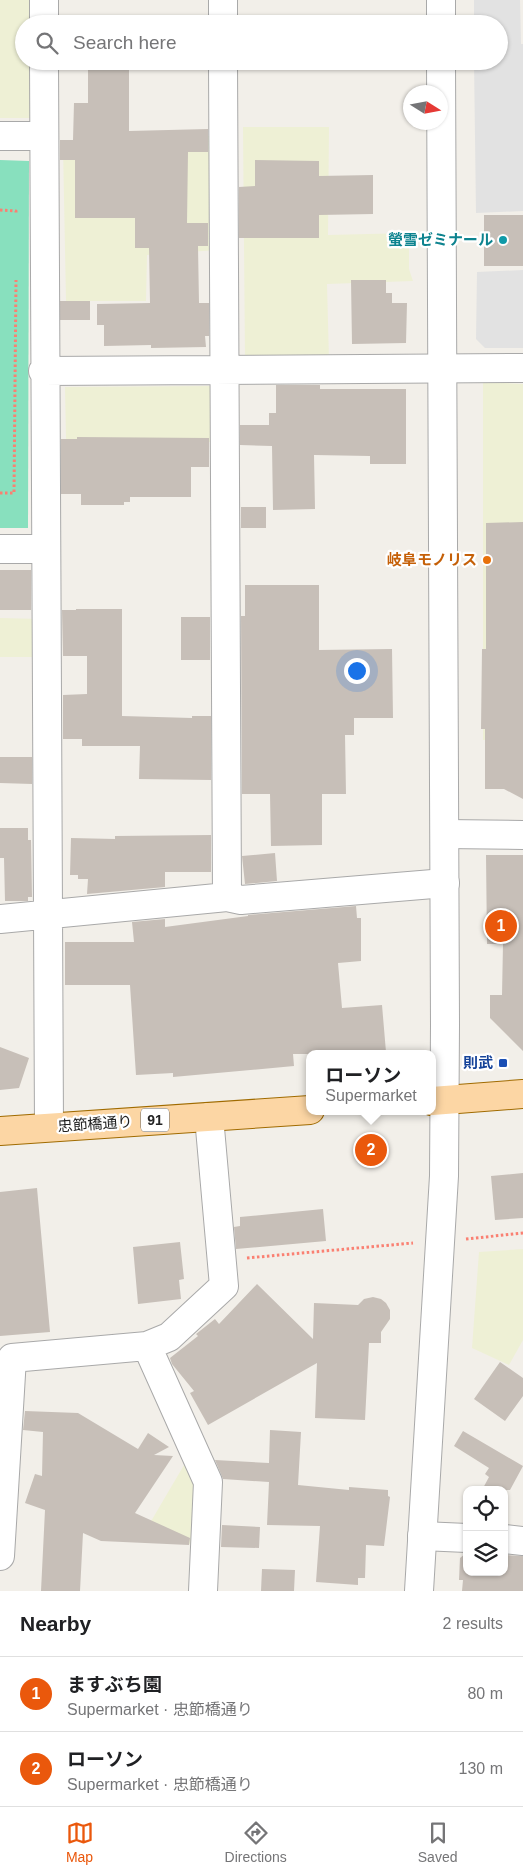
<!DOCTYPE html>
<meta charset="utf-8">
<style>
body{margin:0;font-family:Arial,"Noto Sans JP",sans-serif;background:#f6f6f6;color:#202124}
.controls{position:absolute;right:15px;bottom:15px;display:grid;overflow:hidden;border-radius:10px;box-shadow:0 1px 4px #0004}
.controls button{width:45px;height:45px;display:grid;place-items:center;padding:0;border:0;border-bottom:1px solid #e0e0e0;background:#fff;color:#202124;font:25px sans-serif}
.compass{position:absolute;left:403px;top:85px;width:45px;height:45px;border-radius:50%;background:#fff;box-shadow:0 1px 4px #0004;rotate:101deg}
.you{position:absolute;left:356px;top:670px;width:18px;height:18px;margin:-12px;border:4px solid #fff;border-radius:50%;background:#1a73e8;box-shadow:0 0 0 8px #1a73e833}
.badge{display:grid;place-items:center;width:32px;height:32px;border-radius:50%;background:#ea580c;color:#fff;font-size:16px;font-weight:700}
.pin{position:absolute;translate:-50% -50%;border:2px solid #fff;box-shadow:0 1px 5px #0006}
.popup{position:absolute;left:306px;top:1050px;width:130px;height:65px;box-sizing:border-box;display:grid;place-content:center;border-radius:10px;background:#fff;filter:drop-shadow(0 1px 4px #0005);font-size:16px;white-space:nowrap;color:#757577}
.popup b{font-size:19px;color:#202124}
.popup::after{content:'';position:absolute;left:50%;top:100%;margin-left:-10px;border:10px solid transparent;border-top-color:#fff}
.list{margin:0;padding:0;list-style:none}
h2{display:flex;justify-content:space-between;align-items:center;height:65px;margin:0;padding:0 20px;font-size:21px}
h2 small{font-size:16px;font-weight:400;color:#757577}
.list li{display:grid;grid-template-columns:32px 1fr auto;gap:15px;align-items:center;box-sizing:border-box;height:75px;padding:0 20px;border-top:1px solid #e0e0e0}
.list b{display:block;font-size:19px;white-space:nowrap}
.list p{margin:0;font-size:16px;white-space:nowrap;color:#757577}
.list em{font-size:16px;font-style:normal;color:#757577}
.icon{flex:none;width:28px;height:28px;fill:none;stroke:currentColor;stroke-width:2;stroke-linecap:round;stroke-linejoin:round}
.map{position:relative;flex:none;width:523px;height:1591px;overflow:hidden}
.search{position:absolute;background:#fff;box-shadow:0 1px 4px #0004;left:15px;right:15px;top:15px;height:55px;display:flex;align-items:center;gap:12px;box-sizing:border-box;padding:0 18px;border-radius:28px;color:#757577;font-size:19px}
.sheet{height:215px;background:#fff}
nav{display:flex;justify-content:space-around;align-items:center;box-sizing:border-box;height:70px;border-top:1px solid #e0e0e0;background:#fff;font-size:14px;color:#757577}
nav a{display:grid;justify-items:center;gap:2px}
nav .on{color:#ea580c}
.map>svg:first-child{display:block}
</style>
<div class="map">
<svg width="523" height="1591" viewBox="0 0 523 1591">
<rect width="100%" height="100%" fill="#f2efe9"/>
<path fill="#eef0d5" d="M0,0H35V24H24V61H35L34,118H0Z
M243,127H329L328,235L409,233V269L413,281L327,284L329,360H245Z
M149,135L219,136L217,250L147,255L146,301H66L63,146Z
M483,382L523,384V737L483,740Z
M215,386V442L66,439L65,387Z
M0,618L41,619L40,657H0Z
M523,1249V1340L509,1365L472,1348L479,1252Z
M194,1448L201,1550L150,1523Z"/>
<path fill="#88e0be" d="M0,160L29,161L28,528H0Z"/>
<path fill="#e2e2e2" d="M474,0H520L521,44H523V211L476,213L474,61H499V24H474Z
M523,270V348H485L476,339L477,272Z"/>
<path fill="#c7bfb8" d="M88,61H129V131L208,129V152H188L187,223H208V246H198L199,303H209V336H205L206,347L151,348V345L104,346V325H97V304L150,303L149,248H135V218H75V160H60V140H73L74,103H88Z
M255,160L319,161V176L373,175V214L319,215V238H239V187L255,186Z
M484,215H523V266H484Z
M351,280H386V293H392V303H407L406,343L352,344Z
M60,301H90V320H60Z
M276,385H320V389H406V464H370V456L314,455L315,509L273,510L272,446L240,445V425H269V413H276Z
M77,437L209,438V467H191V497H130V502H124V505H81V494H61V439H77Z
M241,507H266V528H241Z
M523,522V799L504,789H485V729H481L482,649H486V523Z
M0,570H31V610H0Z
M245,585H319V650L392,649L393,718H354V735H345L346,794H322V845L271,846L270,794H242L241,616H245Z
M76,609H122V716L192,718V716H211V780L139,779L140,746H82V739H63V695L87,694V656H63L62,610H76Z
M181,617H210V660H181Z
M0,757H32V784L0,783Z
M0,828H28V840H31L32,897H28V901H5L4,858H0Z
M211,835V872H165V887L87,894L88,879H78V875H70L71,838L115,839V836Z
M275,853L277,881L245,884L242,856Z
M486,855H523V1051L490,1018V995H502L503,944H487Z
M356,906L357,918H361V961L338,963L342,1008L382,1005L386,1052L362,1054H293L294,1066L173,1077V1073L136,1075L130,985H65V942H134L132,922L165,919V927L248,916V915Z
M0,1047L29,1058L19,1088L0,1090Z
M523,1173V1218L495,1220L491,1176Z
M37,1188L50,1332L0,1336V1192Z
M323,1209L326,1241L236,1249L234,1227L240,1226V1217Z
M180,1242L184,1279L179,1280L181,1299L138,1304L133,1247Z
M257,1284L313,1339L314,1303L358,1305L364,1299L373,1297L381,1299L386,1303L390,1310V1319L381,1332V1343H369L365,1420L315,1418L317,1363L208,1425L190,1393L194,1391L172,1364L170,1358L198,1336L196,1334L215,1319L219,1324Z
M500,1362L523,1378V1396L505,1421L474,1399Z
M25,1411L78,1413L138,1449L148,1433L169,1447L154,1455L173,1456L135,1513L190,1538L189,1545L101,1541L83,1533L80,1591H41L45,1510L25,1503L35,1474L42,1476L43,1432L23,1430Z
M270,1430L301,1432L298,1485L349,1490V1487L388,1490V1496L390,1497L384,1546L366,1545L365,1578H358V1585L316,1582L320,1526L267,1525L269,1482L223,1479L215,1460L269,1463Z
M463,1431L523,1466L510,1490H482L489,1477L485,1474L489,1468L454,1446Z
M222,1525L260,1527L259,1548L221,1547Z
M465,1554H467V1572H504V1555L523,1556V1591H462L463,1580H459L460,1558Z
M262,1569L295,1570L294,1591H261Z"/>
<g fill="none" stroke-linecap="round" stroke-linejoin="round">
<defs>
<path id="minor" d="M44,0V24
M223,0V24
M44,61C44,417 49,772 49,1127
M223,61L227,897
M0,136H44
M43,371L523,368
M0,549H46
M445,834L523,835
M0,919L227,897L241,900L445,883
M147,1346L208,1482L203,1591
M422,1536L467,1538
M504,1539L523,1541
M0,1556L12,1358L147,1346L169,1337L224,1286L209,1117"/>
<path id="tertiary" d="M441,0V24
M419,1591L444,1176L445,1025L441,61"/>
<path id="primary" d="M432,1101L523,1094
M0,1131L310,1110"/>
</defs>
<use href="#minor" stroke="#a9a9a9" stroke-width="30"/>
<use href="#tertiary" stroke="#a9a9a9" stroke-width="30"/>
<use href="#primary" stroke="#a06b00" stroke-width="30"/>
<path stroke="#fa8072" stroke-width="3" stroke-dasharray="2.5 2.5" stroke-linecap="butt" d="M0,210L16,211V214
M0,493H14L16,280
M466,1239L523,1233
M247,1258L413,1243"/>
<use href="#minor" stroke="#fff" stroke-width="28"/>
<use href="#tertiary" stroke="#fff" stroke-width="28"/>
<use href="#primary" stroke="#fcd6a4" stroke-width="28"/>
</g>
<circle fill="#0f9aa8" stroke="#fff" stroke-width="2" cx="503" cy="240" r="5"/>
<circle fill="#e8710a" stroke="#fff" stroke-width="2" cx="487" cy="560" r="5"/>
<rect fill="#1a4fb4" stroke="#fff" stroke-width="2" x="498" y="1058" width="10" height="10" rx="2.5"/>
<g text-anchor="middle" stroke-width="4.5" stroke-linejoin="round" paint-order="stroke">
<rect fill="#fff" stroke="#646464" stroke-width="1" x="141" y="1108.5" width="28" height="23" rx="4"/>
<g font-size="14" font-weight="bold" fill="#222">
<text x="155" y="1125">91</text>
</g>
<g font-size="15" font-weight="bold" fill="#0d838f" stroke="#fff" text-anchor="end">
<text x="493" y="245">螢雪ゼミナール</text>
</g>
<g font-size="15" font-weight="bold" fill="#c56008" stroke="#fff" text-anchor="end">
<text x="477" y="565">岐阜モノリス</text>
</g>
<g font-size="15" font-weight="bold" fill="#164399" stroke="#fff" text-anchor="end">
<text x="493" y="1068">則武</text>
</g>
<g font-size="15" fill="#222" stroke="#fff">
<text transform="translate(95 1124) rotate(-4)" y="5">忠節橋通り</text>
</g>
</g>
</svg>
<div class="controls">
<button><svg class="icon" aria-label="locate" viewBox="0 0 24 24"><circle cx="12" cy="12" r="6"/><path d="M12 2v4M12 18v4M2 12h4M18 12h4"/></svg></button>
<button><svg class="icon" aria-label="layers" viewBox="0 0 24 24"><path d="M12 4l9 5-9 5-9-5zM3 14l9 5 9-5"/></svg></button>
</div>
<svg class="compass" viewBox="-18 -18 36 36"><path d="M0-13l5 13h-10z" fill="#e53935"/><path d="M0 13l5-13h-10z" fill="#757577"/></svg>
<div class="you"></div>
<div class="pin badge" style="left:501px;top:926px">1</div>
<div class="pin badge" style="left:371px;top:1150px">2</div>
<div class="popup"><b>ローソン</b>Supermarket</div>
<div class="search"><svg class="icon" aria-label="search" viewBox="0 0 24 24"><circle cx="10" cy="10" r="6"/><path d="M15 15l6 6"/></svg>Search here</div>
</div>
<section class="sheet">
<h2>Nearby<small>2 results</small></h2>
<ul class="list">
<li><span class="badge">1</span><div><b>ますぶち園</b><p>Supermarket · 忠節橋通り</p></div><em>80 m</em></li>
<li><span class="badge">2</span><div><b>ローソン</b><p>Supermarket · 忠節橋通り</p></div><em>130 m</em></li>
</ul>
</section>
<nav>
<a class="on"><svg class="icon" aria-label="map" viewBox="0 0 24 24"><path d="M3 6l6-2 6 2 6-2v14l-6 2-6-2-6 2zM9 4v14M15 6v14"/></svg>Map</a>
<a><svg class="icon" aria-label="directions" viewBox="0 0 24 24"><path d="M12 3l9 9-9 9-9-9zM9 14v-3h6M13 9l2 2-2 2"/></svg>Directions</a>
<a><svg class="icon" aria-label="saved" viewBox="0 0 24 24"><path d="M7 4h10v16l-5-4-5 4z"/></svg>Saved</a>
</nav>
